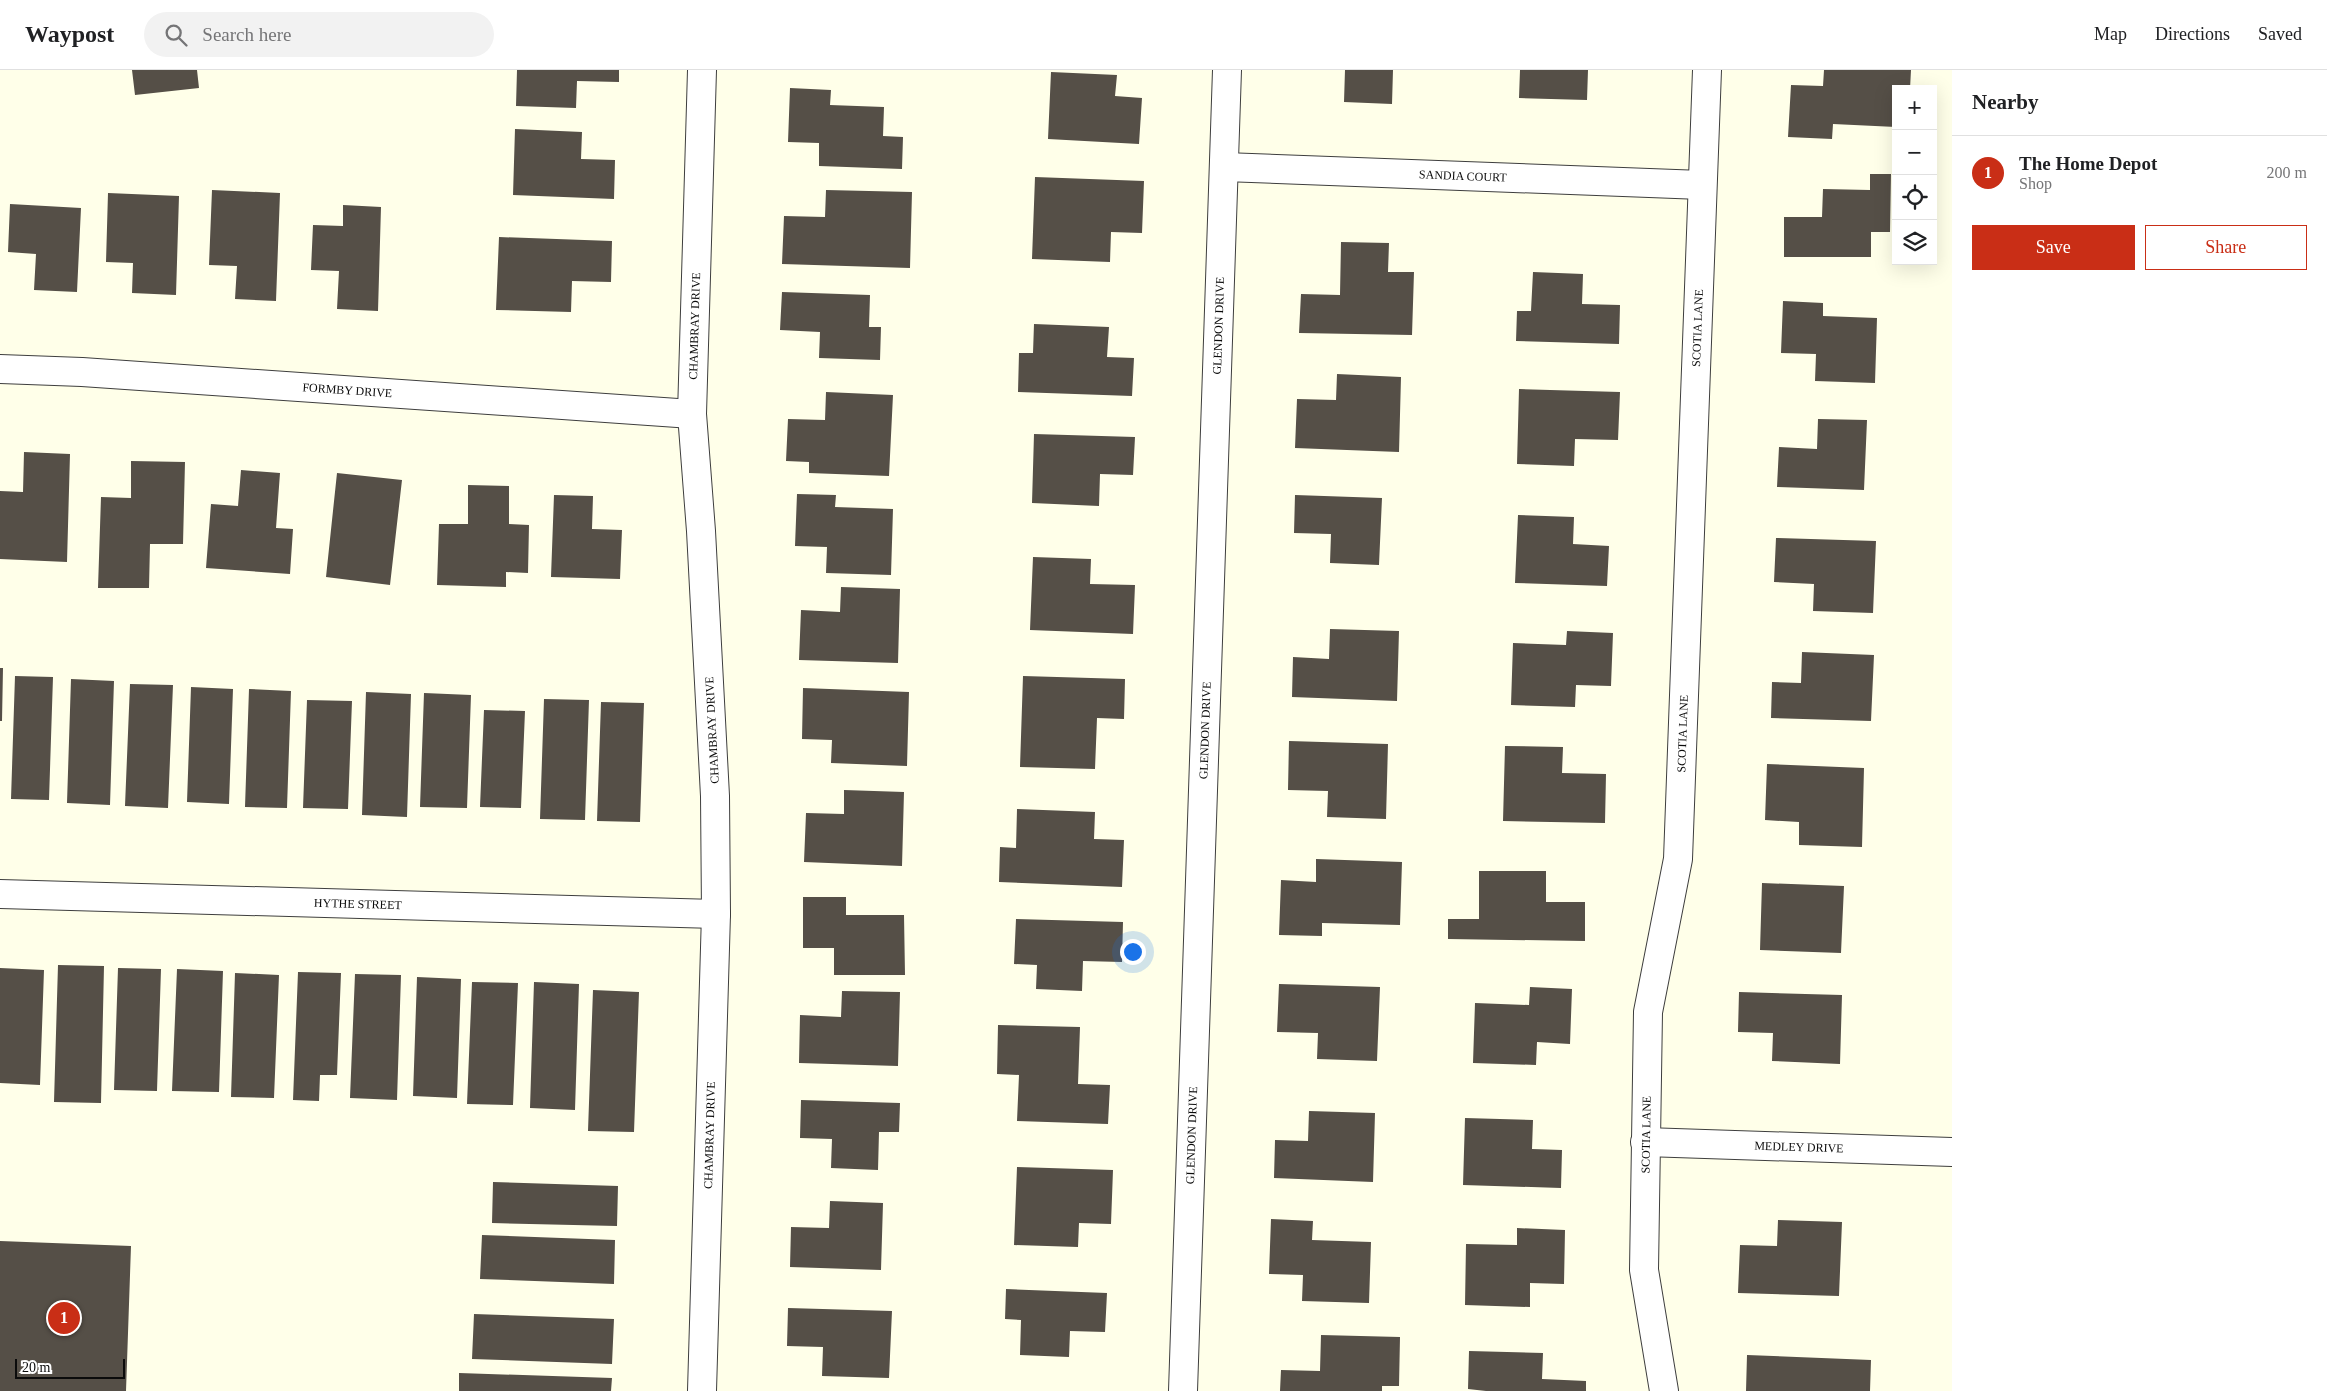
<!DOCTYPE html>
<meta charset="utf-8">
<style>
body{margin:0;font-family:Georgia,serif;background:#f2f2f2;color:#202124}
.controls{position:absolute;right:15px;top:15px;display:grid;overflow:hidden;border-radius:0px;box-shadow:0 5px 20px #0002}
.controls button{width:45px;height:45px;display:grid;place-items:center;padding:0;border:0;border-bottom:1px solid #e0e0e0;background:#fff;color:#202124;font:25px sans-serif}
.scale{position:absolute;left:15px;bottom:12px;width:110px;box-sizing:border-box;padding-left:5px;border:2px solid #0b0b0b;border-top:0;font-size:14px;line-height:18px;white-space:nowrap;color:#0b0b0b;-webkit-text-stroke:4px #fff;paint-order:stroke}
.you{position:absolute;left:1132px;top:881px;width:18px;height:18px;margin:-12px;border:4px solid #fff;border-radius:50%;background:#1a73e8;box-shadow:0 0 0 8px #1a73e833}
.badge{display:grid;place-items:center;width:32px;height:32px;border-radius:50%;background:#c92e16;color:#fff;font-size:16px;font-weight:700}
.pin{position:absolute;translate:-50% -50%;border:2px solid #fff;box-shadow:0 1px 5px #0006}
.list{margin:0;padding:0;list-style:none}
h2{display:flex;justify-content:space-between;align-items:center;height:65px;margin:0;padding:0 20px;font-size:21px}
h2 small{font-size:16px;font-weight:400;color:#757577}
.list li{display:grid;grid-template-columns:32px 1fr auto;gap:15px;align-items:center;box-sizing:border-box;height:75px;padding:0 20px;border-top:1px solid #e0e0e0}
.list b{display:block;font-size:19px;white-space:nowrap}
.list p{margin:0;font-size:16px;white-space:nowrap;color:#757577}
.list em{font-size:16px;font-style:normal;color:#757577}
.actions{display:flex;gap:10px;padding:15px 20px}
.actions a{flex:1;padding:11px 0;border:1px solid #c92e16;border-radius:0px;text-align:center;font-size:18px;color:#c92e16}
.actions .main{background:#c92e16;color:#fff}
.icon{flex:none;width:28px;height:28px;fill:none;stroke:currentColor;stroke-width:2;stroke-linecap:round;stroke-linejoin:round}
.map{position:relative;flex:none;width:1952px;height:1321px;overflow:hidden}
header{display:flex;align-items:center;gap:30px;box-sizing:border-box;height:70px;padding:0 25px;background:#fff;border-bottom:1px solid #e0e0e0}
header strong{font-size:24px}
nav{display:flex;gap:28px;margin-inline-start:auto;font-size:18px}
.search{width:350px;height:45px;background:#f2f2f2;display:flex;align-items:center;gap:12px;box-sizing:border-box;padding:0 18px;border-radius:28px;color:#757577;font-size:19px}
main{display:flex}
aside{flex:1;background:#fff}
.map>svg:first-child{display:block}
</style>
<header>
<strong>Waypost</strong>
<div class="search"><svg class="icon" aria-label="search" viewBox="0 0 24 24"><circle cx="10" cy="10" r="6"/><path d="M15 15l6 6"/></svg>Search here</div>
<nav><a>Map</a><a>Directions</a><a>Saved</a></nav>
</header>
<main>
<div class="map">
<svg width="1952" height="1321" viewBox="0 0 1952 1321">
<rect width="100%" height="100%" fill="#ffffe9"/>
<path fill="#554f47" d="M132,0H197L199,18L135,25Z
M517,0H619V12L577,11L576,38L516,36Z
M1345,0H1393L1392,34L1344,32Z
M1520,0H1588L1587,30L1519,28Z
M1824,0H1911L1910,19H1896V57L1833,54L1832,69L1788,67L1791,15L1823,16Z
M1051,2L1117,5L1115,26L1142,28L1139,74L1048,69Z
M790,18L831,20L830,35L884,37L883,66L903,67L902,99L819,96V73L788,72Z
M515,59L582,62L581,89L615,90L614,129L513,125Z
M1870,104H1891L1890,162H1871V187H1784V147H1822L1823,119L1870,120Z
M1035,107L1144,111L1142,163L1111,162L1110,192L1032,189Z
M212,120L280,123L276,231L235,229L237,196L209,195Z
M826,120L912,122L910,198L782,194L784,146L825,147Z
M108,123L179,126L176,225L132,223L133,193L106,192Z
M10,134L81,138L77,222L34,220L36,184L8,182Z
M343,135L381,137L378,241L337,239L339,201L311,200L313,155L343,156Z
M499,167L612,171L611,212L572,211L571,242L496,240Z
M1341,172L1389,173L1388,202H1414L1412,265L1299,263L1301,224L1340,225Z
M1533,202L1583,204L1582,234L1620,235L1619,274L1516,271L1517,241H1531Z
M782,222L870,225L869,257H881L880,290L819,288L820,262L780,260Z
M1783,231L1823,233V246L1877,248L1875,313L1815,311L1816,284L1781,283Z
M1034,254L1109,257L1107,287L1134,288L1132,326L1018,322L1019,283H1033Z
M1337,304L1401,307L1399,382L1295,378L1297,329L1336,330Z
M1519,319L1620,322L1618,370L1575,369L1574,396L1517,394Z
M826,322L893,325L889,406L809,403V392L786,391L788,349L825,350Z
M1818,349L1867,350L1864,420L1777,417L1779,377L1817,379Z
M1034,364L1135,367L1133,405L1100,404L1099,436L1032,433Z
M24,382L70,384L67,492L0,489V421L23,422Z
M131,391L185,392L183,474H150L149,518H98L101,427L131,428Z
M241,400L280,403L276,458L293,459L290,504L206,498L211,434L238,436Z
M337,403L402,410L390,515L326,507Z
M468,415L509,416V454L529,455L528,503L506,502V517L437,515L439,454H468Z
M797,424L836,425L835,437L893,439L891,505L826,503L827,477L795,476Z
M554,425L593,426L592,459L622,460L620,509L551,507Z
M1295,425L1382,428L1379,495L1330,493L1331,464L1294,463Z
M1518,445L1574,447L1573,474L1609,476L1607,516L1515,513Z
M1776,468L1876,471L1873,543L1813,541L1814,514L1774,512Z
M1033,487L1091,489L1090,514L1135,515L1133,564L1030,560Z
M841,517L900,519L898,593L799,590L801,540L840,542Z
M1330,559L1399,561L1397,631L1292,627L1293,587L1329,589Z
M1567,561L1613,563L1611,616L1576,615L1575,637L1511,635L1513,573L1566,575Z
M1802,582L1874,585L1871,651L1771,648L1772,612L1801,613Z
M0,598H3L2,651H0Z
M15,606L53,607L49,730L11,729Z
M1023,606L1125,609L1124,649L1097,648L1095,699L1020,697Z
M71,609L114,611L110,735L67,733Z
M130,614L173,615L168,738L125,736Z
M191,617L233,619L229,734L187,732Z
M803,618L909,622L907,696L831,693L832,670L802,669Z
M249,619L291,621L287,738L245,737Z
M366,622L411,624L407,747L362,745Z
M424,623L471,625L467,738L420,737Z
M544,629L589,630L585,750L540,749Z
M307,630L352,631L348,739L303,738Z
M601,632L644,633L640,752L597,751Z
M484,640L525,641L521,738L480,737Z
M1289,671L1388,674L1386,749L1327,747L1328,721L1288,720Z
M1505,676L1563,677L1562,703L1606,704L1605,753L1503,751Z
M1767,694L1864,698L1862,777L1799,775V752L1765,750Z
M844,720L904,722L902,796L804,792L806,743L844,744Z
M1017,739L1095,742L1094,769L1124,770L1122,817L999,812L1000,777L1016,778Z
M1316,789L1402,792L1400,855L1322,853V866L1279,865L1281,810L1316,812Z
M1479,801H1546V832H1585V871L1448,869V849H1479Z
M1762,813L1844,816L1841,883L1760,880Z
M803,827H846V845H904L905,905H834V878H803Z
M1016,849L1123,852L1122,892L1083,891L1082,921L1036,919L1037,895L1014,894Z
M58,895L104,896L101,1033L54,1032Z
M0,898L44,900L40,1015L0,1013Z
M118,898L161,899L157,1021L114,1020Z
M177,899L223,901L219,1022L172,1021Z
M298,902L341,903L337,1005H320L319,1031L293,1030Z
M235,903L279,905L274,1028L231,1027Z
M355,904L401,905L397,1030L350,1028Z
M417,907L461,909L457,1028L413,1026Z
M472,912L518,913L513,1035L467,1034Z
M534,912L579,914L575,1040L530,1038Z
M1279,914L1380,917L1377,991L1317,989L1318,963L1277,962Z
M1530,917L1572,919L1570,974L1537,972L1536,995L1473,993L1475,933L1529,935Z
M593,920L639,922L634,1062L588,1061Z
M842,921L900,922L898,996L799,993L800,945L841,947Z
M1739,922L1842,925L1840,994L1772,991L1773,963L1738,962Z
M998,955L1080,957L1078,1014L1110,1015L1108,1054L1017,1051L1019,1005L997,1004Z
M801,1030L900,1033L899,1062H879L878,1100L831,1098L832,1069L800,1068Z
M1309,1041L1375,1043L1373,1112L1274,1108L1275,1070L1308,1071Z
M1465,1048L1533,1050L1532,1079L1562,1080L1561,1118L1463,1115Z
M1017,1097L1113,1100L1111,1154L1079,1153L1078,1177L1014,1175Z
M493,1112L618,1116L617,1156L492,1153Z
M830,1131L883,1133L881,1200L790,1197L791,1157L829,1158Z
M1271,1149L1313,1151L1312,1170L1371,1172L1369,1233L1302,1231L1303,1205L1269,1204Z
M1778,1150L1842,1152L1839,1226L1738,1223L1740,1175L1777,1176Z
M1517,1158L1565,1160L1564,1214L1530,1213V1237L1465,1235L1466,1174L1517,1175Z
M482,1165L615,1170L614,1214L480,1209Z
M0,1171L131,1176L126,1321H0Z
M1006,1219L1107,1223L1105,1262L1070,1261L1069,1287L1020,1285L1021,1250L1005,1249Z
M788,1238L892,1241L889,1308L822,1306L823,1277L787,1276Z
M474,1244L614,1249L612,1294L472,1289Z
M1321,1265L1400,1267L1399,1316H1382V1321H1280L1281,1300L1320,1301Z
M1469,1281L1543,1283L1542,1309L1586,1311V1321H1486L1468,1319Z
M1747,1285L1871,1290L1870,1321H1746Z
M459,1303L612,1308L611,1321H459Z"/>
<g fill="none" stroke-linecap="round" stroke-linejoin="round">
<defs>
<g id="minor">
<path id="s1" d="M1224,97L1702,115"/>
<path id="s2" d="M0,299L82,302L692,344"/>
<path id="s3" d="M0,824L716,844"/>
<path id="s4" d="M1645,1072L1952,1082"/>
<path id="s5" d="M702,1321L716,844L715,726L701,461L692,344L702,0"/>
<path id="s6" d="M1183,1321L1227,0"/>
<path id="s7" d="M1664,1321L1644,1200L1648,942L1678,789L1707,0"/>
</g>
</defs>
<use href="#minor" stroke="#3e3e3e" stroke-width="30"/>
<use href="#minor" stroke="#fff" stroke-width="28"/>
</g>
<g text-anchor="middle" stroke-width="5" stroke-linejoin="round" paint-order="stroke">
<g font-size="12" fill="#0b0b0b" stroke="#fff">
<text dy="4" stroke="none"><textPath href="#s1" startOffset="239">SANDIA COURT</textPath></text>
<text dy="4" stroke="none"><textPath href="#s5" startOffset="1066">CHAMBRAY DRIVE</textPath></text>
<text dy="4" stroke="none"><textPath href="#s6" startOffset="1066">GLENDON DRIVE</textPath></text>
<text dy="4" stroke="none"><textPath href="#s7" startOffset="1068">SCOTIA LANE</textPath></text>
<text dy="4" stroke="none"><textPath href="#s2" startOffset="348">FORMBY DRIVE</textPath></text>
<text transform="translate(712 660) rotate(-93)" y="4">CHAMBRAY DRIVE</text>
<text dy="4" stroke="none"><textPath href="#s6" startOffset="661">GLENDON DRIVE</textPath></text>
<text dy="4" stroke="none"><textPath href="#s7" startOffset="662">SCOTIA LANE</textPath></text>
<text dy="4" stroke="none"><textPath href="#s3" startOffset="358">HYTHE STREET</textPath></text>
<text dy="4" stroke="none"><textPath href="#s5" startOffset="256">CHAMBRAY DRIVE</textPath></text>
<text dy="4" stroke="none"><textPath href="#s6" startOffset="256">GLENDON DRIVE</textPath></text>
<text dy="4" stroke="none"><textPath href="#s7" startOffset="258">SCOTIA LANE</textPath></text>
<text dy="4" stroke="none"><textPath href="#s4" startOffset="154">MEDLEY DRIVE</textPath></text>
</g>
</g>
</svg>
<div class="controls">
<button>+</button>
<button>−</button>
<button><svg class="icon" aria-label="locate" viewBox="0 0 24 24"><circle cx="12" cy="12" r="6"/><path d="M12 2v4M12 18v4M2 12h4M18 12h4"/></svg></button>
<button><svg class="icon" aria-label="layers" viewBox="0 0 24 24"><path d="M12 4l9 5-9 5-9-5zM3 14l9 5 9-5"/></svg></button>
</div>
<div class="scale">20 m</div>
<div class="you"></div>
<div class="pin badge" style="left:64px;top:1248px">1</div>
</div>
<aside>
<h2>Nearby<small></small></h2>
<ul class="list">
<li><span class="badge">1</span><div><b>The Home Depot</b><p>Shop</p></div><em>200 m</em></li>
</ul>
<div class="actions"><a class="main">Save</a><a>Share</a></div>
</aside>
</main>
